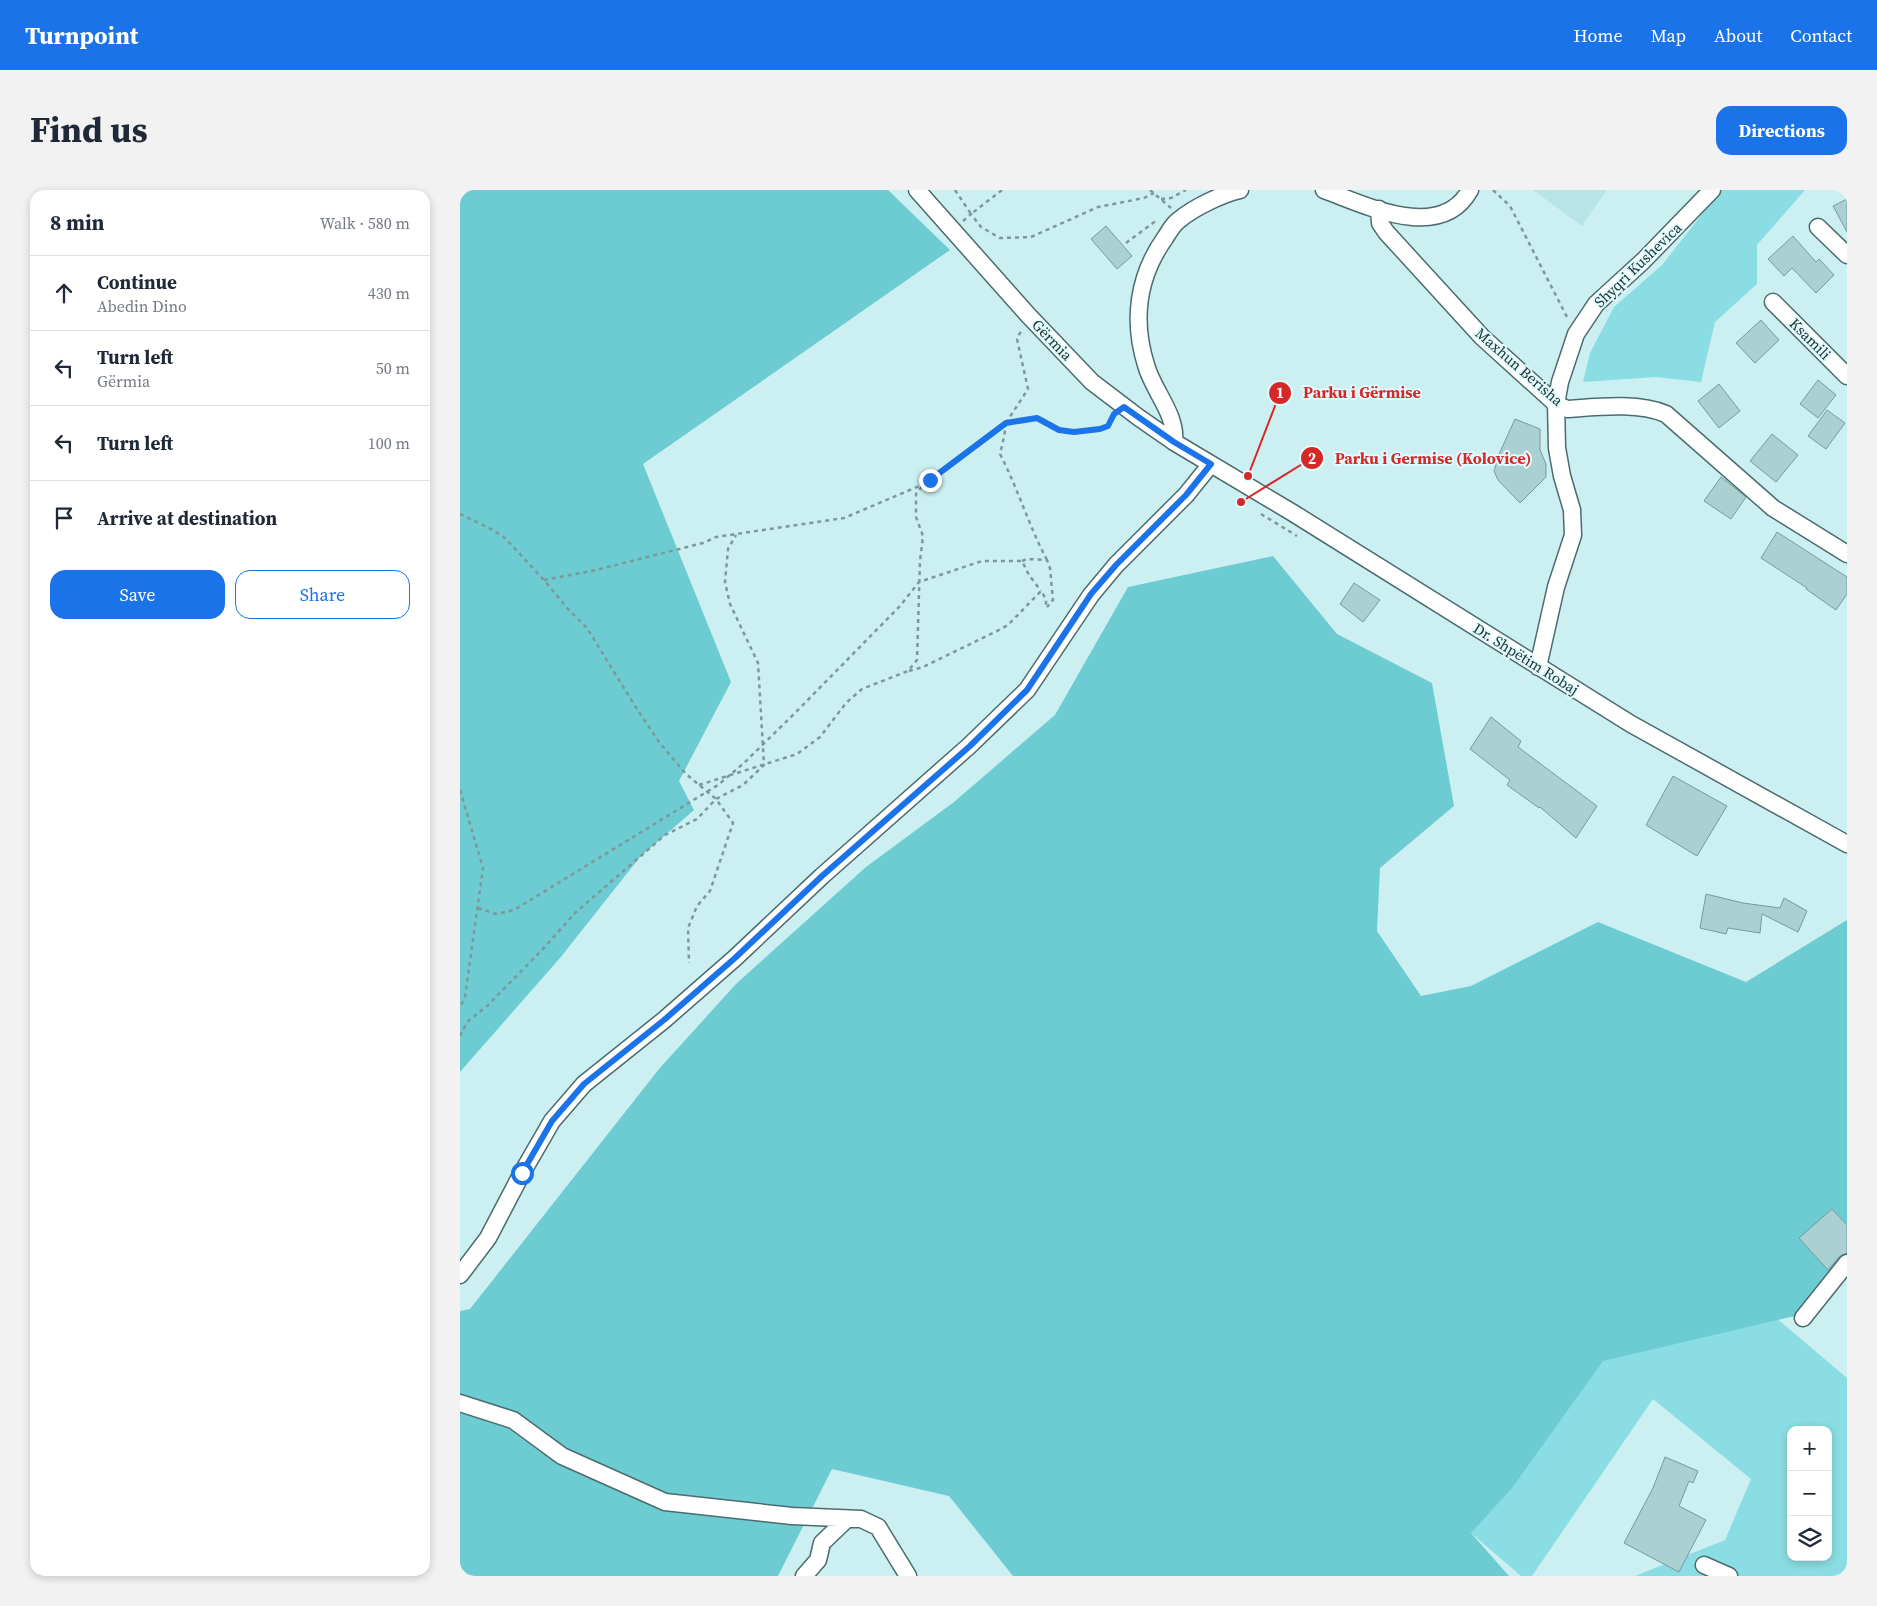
<!DOCTYPE html>
<meta charset="utf-8">
<style>
body{margin:0;font-family:"Source Serif 4",serif;background:#f2f2f3;color:#1f2937}
.controls{position:absolute;right:15px;bottom:15px;display:grid;overflow:hidden;border-radius:10px;box-shadow:0 2px 8px #0003}
.controls button{width:45px;height:45px;display:grid;place-items:center;padding:0;border:0;border-bottom:1px solid #e0e1e3;background:#fff;color:#1f2937;font:25px sans-serif}
.stop{position:absolute;width:15px;height:15px;margin:-11px;border:4px solid #1a73e8;border-radius:50%;background:#fff}
.stop.end{background:#1a73e8;border-color:#fff;box-shadow:0 1px 5px #0008}
.list{margin:0;padding:0;list-style:none}
h2{display:flex;justify-content:space-between;align-items:center;height:65px;margin:0;padding:0 20px;font-size:21px}
h2 small{font-size:16px;font-weight:400;color:#747a83}
.list li{display:grid;grid-template-columns:32px 1fr auto;gap:15px;align-items:center;box-sizing:border-box;height:75px;padding:0 20px;border-top:1px solid #e0e1e3}
.list b{display:block;font-size:19px;white-space:nowrap}
.list p{margin:0;font-size:16px;white-space:nowrap;color:#747a83}
.list em{font-size:16px;font-style:normal;color:#747a83}
.actions{display:flex;gap:10px;padding:15px 20px}
.actions a{flex:1;padding:11px 0;border:1px solid #1a73e8;border-radius:15px;text-align:center;font-size:18px;color:#1a73e8}
.actions .main{background:#1a73e8;color:#fff}
.icon{flex:none;width:28px;height:28px;fill:none;stroke:currentColor;stroke-width:2;stroke-linecap:round;stroke-linejoin:round}
.map{position:relative;flex:none;width:1387px;height:1386px;overflow:hidden;border-radius:15px}
header{display:flex;align-items:center;gap:30px;box-sizing:border-box;height:70px;padding:0 25px;background:#1a73e8;color:#fff}
header strong{font-size:24px}
nav{display:flex;gap:28px;margin-inline-start:auto;font-size:18px}
.intro{display:flex;align-items:center;justify-content:space-between;box-sizing:border-box;height:120px;padding:0 30px}
h1{margin:0;font-size:35px}
.button{padding:12px 22px;border-radius:15px;background:#1a73e8;color:#fff;font-size:18px;font-weight:700}
main{display:flex;gap:30px;padding:0 30px}
aside{flex:1;background:#fff;border-radius:15px;box-shadow:0 2px 8px #0003}
.map>svg:first-child{display:block}
</style>
<header>
<strong>Turnpoint</strong>
<nav><a>Home</a><a>Map</a><a>About</a><a>Contact</a></nav>
</header>
<div class="intro"><h1>Find us</h1><a class="button">Directions</a></div>
<main>
<aside>
<h2>8 min<small>Walk · 580 m</small></h2>
<ul class="list">
<li><svg class="icon" aria-label="ahead" viewBox="0 0 24 24"><path d="M12 20V5M6 11l6-6 6 6"/></svg><div><b>Continue</b><p>Abedin Dino</p></div><em>430 m</em></li>
<li><svg class="icon" aria-label="left" viewBox="0 0 24 24"><path d="M17 20v-9H6M10 6l-5 5 5 5"/></svg><div><b>Turn left</b><p>Gërmia</p></div><em>50 m</em></li>
<li><svg class="icon" aria-label="left" viewBox="0 0 24 24"><path d="M17 20v-9H6M10 6l-5 5 5 5"/></svg><div><b>Turn left</b></div><em>100 m</em></li>
<li><svg class="icon" aria-label="arrive" viewBox="0 0 24 24"><path d="M6 21V4h12l-3 4 3 4H6"/></svg><div><b>Arrive at destination</b></div></li>
</ul>
<div class="actions"><a class="main">Save</a><a>Share</a></div>
</aside>
<div class="map">
<svg width="1387" height="1386" viewBox="0 0 1387 1386">
<rect width="100%" height="100%" fill="#ccf0f2"/>
<path fill="#b7e4e7" d="M1073,0H1145L1146,1L1122,36Z"/>
<path fill="#8adde2" fill-rule="evenodd" d="M1261,0H1345L1297,55V94L1255,132L1241,192L1196,187L1123,192L1130,163L1154,117L1202,75Z
M1275,1093L1387,1188V1386H1175L1265,1350L1291,1289L1193,1209L1072,1386H1061L1011,1343L1143,1171ZM1331,1240H1368V1367H1331Z"/>
<path fill="#6cccd2" d="M0,0H428L490,60L183,274L271,492L219,591L234,620L180,667L100,768L0,882Z
M813,366L877,444L972,493L994,616L920,678L917,741L961,806L1011,796L1138,732L1286,792L1387,730V1066L1343,1124L1143,1171L1052,1298L1011,1343L1049,1386H553L489,1306L372,1279L318,1386H0V1121L10,1119L199,879L276,794L406,677L494,612L595,525L668,397Z"/>
<path fill="#abd0d2" stroke="#779a9c" d="M1387,9V42L1373,16Z
M646,36L672,66L657,79L631,49Z
M1333,46L1356,72L1359,69L1374,85L1356,103L1332,78L1324,86L1308,69Z
M1301,130L1319,150L1295,173L1276,153Z
M1358,190L1376,205L1358,228L1340,214Z
M1259,194L1280,221L1259,238L1238,211Z
M1367,220L1385,233L1366,259L1348,246Z
M1055,229L1080,239V260L1086,274V287L1060,313L1038,290L1034,281L1040,262Z
M1312,244L1338,265L1316,292L1290,271Z
M1261,287L1286,307L1271,329L1244,311Z
M1317,342L1387,387V404L1376,420L1346,399L1347,398L1301,368Z
M894,393L920,410L903,432L880,414Z
M1031,527L1061,551L1058,557L1137,616L1116,648L1080,617L1079,618L1047,595L1050,590L1010,559Z
M1213,586L1267,616L1237,666L1186,635Z
M1246,704L1283,713L1320,718L1324,708L1347,721L1338,742L1302,724L1300,743L1268,738L1266,744L1240,738Z
M1372,1019L1387,1035V1063L1380,1066L1368,1080L1339,1048Z
M1205,1267L1238,1281L1233,1293L1229,1291L1219,1316L1246,1330L1219,1382L1164,1353L1193,1298Z"/>
<g fill="none" stroke-linecap="round" stroke-linejoin="round">
<defs>
<path id="minor" d="M457,0L568,125L632,192L678,227L714,252L833,323L1171,534L1387,654
M864,0C905,15 981,53 1010,0
M919,19L920,33L926,42L1022,147L1096,214L1107,219C1137,217 1178,212 1206,224L1313,318L1387,364
M1358,37L1387,65
M1313,112L1387,186
M714,252C717,224 693,201 686,175C672,130 678,86 705,48C709,42 713,34 719,30C733,18 762,4 780,0
M1078,477L1096,397L1113,345L1112,320L1102,286L1097,258L1096,214L1100,192L1116,144L1136,114L1183,71L1252,0
M0,1085L28,1048L62,983L92,931L124,894L204,830L275,768L362,686L509,556L567,500L631,405L656,375L726,305L751,274
M1343,1128L1387,1073
M0,1213L53,1230L102,1266L205,1312L332,1326L401,1329L418,1337L448,1386
M1244,1375L1269,1386
M344,1386L358,1370L362,1353L387,1329"/>
</defs>
<use href="#minor" stroke="#4b6c6e" stroke-width="19"/>
<path stroke="#7e989a" stroke-width="2.5" stroke-dasharray="4 4" stroke-linecap="butt" d="M495,0L511,24L542,0
M690,0L711,18
M1033,0L1050,16L1107,127
M701,9L711,8L726,0
M503,31L511,24L521,37L540,48L571,47L638,17L684,8L694,3
M666,53L697,30
M0,324L31,339L45,348L84,390L108,419L127,438L175,516L199,552L226,584L256,609L273,633L250,701L237,716L228,738L229,773
M801,324L837,346
M587,370C569,336 558,299 540,264L544,247L546,233L577,228L599,240L615,242L640,239L648,236L652,228
M562,371L567,369L587,370L590,378L593,410L587,417
M84,390L136,380L243,353L256,347L384,328L464,294L546,233L568,199L557,149L562,139
M449,481L463,477L541,439L548,435L581,401L586,409V418
M239,595L337,564L360,547L386,513L402,499L448,481L457,470L460,371L463,346L456,327V304L463,295
M0,600L23,678L5,807L0,817
M18,718L36,724L54,720L258,595L284,573L336,522L440,416L459,392L522,371H562L569,385L581,401
M0,846L7,832L27,816L82,760L115,723L205,645L237,629L256,609L283,595L304,575L298,473L270,414L265,392L268,359L276,345"/>
<use href="#minor" stroke="#fff" stroke-width="16"/>
</g>
<g fill="none" stroke-linecap="round" stroke-linejoin="round">
<path stroke="#1a73e8" stroke-width="6" d="M62,983L92,931L124,894L204,830L275,768L362,686L510,556L567,500L631,404L656,375L726,305L751,274L714,252L664,217L654,224L648,236L640,239L614,242L599,240L577,228L546,233L470,290"/>
</g>
<g text-anchor="middle" stroke-width="4" stroke-linejoin="round" paint-order="stroke">
<g font-size="15" fill="#253334" stroke="#dffcfe">
<text transform="translate(1178 75) rotate(-44)" y="5">Shyqri Kushevica</text>
<text transform="translate(1350 149) rotate(45)" y="5">Ksamili</text>
<text transform="translate(592 150) rotate(46)" y="5">Gërmia</text>
<text transform="translate(1059 177) rotate(41)" y="5">Maxhun Berisha</text>
<text transform="translate(1066 469) rotate(32)" y="5">Dr. Shpëtim Robaj</text>
</g>
</g>
<path fill="none" stroke="#d62828" stroke-width="2" d="M788 286L820 203M781 312L852 268"/>
<g fill="#d62828" stroke="#dffcfe" stroke-width="2">
<circle cx="788" cy="286" r="5"/>
<circle cx="781" cy="312" r="5"/>
<circle cx="820" cy="203" r="12"/>
<circle cx="852" cy="268" r="12"/>
</g>
<g font-size="15" text-anchor="middle" font-weight="bold" fill="#fff">
<text x="820" y="208">1</text>
<text x="852" y="274">2</text>
</g>
<g font-size="16" text-anchor="middle" font-weight="bold" fill="#d62828" stroke="#dffcfe" stroke-width="4" stroke-linejoin="round" paint-order="stroke">
<text x="902" y="208">Parku i Gërmise</text>
<text x="973" y="274">Parku i Germise (Kolovice)</text>
</g>
</svg>
<div class="controls">
<button>+</button>
<button>−</button>
<button><svg class="icon" aria-label="layers" viewBox="0 0 24 24"><path d="M12 4l9 5-9 5-9-5zM3 14l9 5 9-5"/></svg></button>
</div>
<div class="stop" style="left:62px;top:983px"></div>
<div class="stop end" style="left:470px;top:290px"></div>
</div>
</main>
